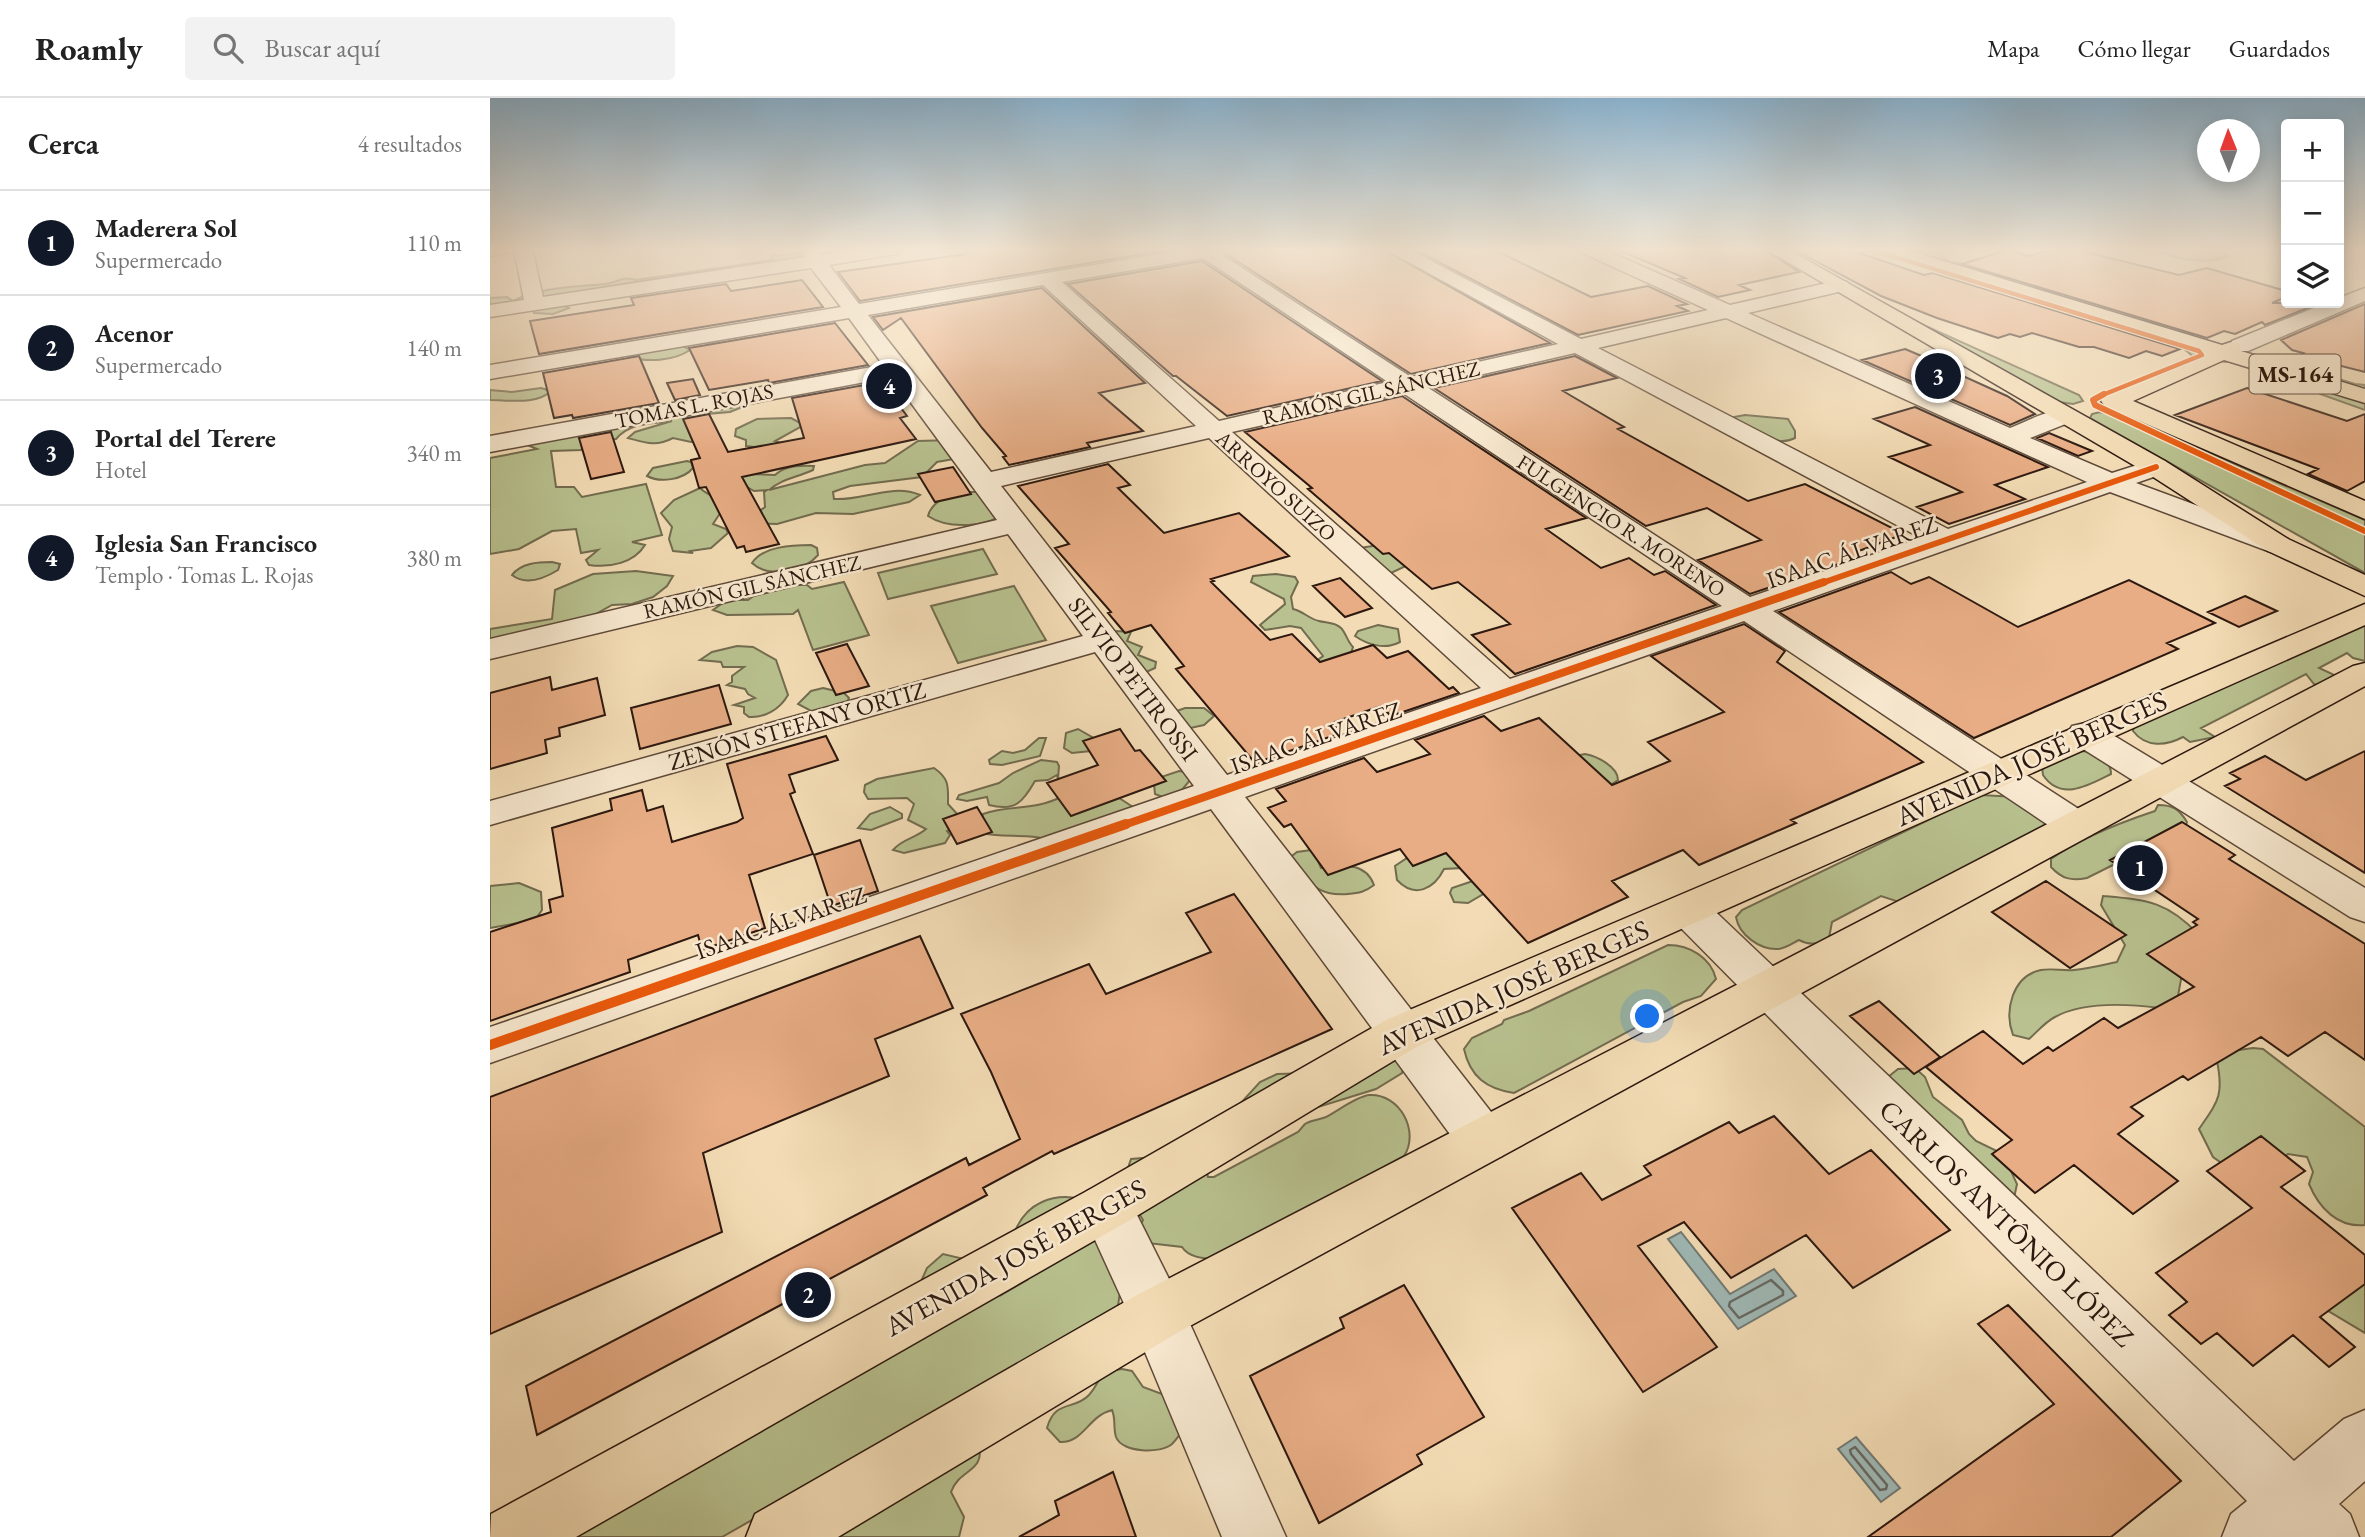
<!DOCTYPE html>
<html lang="es">
<meta charset="utf-8">
<style>
body{margin:0;font-family:"EB Garamond",serif;background:#f2f2f2;color:#222}
.controls{position:absolute;right:21px;top:21px;display:grid;overflow:hidden;border-radius:7px;box-shadow:0 4px 18px #0003}
.controls button{width:63px;height:63px;display:grid;place-items:center;padding:0;border:0;border-bottom:2px solid #e0e0e0;background:#fff;color:#222;font:35px sans-serif}
.compass{position:absolute;left:1707px;top:21px;width:63px;height:63px;border-radius:50%;background:#fff;box-shadow:0 4px 18px #0003;rotate:359deg}
.you{position:absolute;left:1158px;top:919px;width:24px;height:24px;margin:-18px;border:5px solid #fff;border-radius:50%;background:#1a73e8;box-shadow:0 0 0 10px #1a73e833}
.badge{display:grid;place-items:center;width:46px;height:46px;border-radius:50%;background:#111827;color:#fff;font-size:23px;font-weight:700}
.pin{position:absolute;translate:-50% -50%;border:4px solid #fff;box-shadow:0 2px 7px #0006}
.list{margin:0;padding:0;list-style:none}
h2{display:flex;justify-content:space-between;align-items:center;height:91px;margin:0;padding:0 28px;font-size:30px}
h2 small{font-size:23px;font-weight:400;color:#767676}
.list li{display:grid;grid-template-columns:46px 1fr auto;gap:21px;align-items:center;box-sizing:border-box;height:105px;padding:0 28px;border-top:2px solid #e0e0e0}
.list b{display:block;font-size:26px;white-space:nowrap}
.list p{margin:0;font-size:23px;white-space:nowrap;color:#767676}
.list em{font-size:23px;font-style:normal;color:#767676}
.icon{flex:none;width:38px;height:38px;fill:none;stroke:currentColor;stroke-width:2;stroke-linecap:round;stroke-linejoin:round}
.map{position:relative;flex:none;width:1875px;height:1439px;overflow:hidden}
header{display:flex;align-items:center;gap:42px;box-sizing:border-box;height:98px;padding:0 35px;background:#fff;border-bottom:2px solid #e0e0e0}
header strong{font-size:33px}
nav{display:flex;gap:38px;margin-inline-start:auto;font-size:24px}
.search{width:490px;height:63px;background:#f2f2f2;display:flex;align-items:center;gap:18px;box-sizing:border-box;padding:0 24px;border-radius:7px;color:#767676;font-size:26px}
main{display:flex}
aside{flex:1;background:#fff}
.map>svg:first-child{display:block}
</style>
<header>
<strong>Roamly</strong>
<div class="search"><svg class="icon" aria-label="search" viewBox="0 0 24 24"><circle cx="10" cy="10" r="6"/><path d="M15 15l6 6"/></svg>Buscar aquí</div>
<nav><a>Mapa</a><a>Cómo llegar</a><a>Guardados</a></nav>
</header>
<main>
<aside>
<h2>Cerca<small>4 resultados</small></h2>
<ul class="list">
<li><span class="badge">1</span><div><b>Maderera Sol</b><p>Supermercado</p></div><em>110 m</em></li>
<li><span class="badge">2</span><div><b>Acenor</b><p>Supermercado</p></div><em>140 m</em></li>
<li><span class="badge">3</span><div><b>Portal del Terere</b><p>Hotel</p></div><em>340 m</em></li>
<li><span class="badge">4</span><div><b>Iglesia San Francisco</b><p>Templo · Tomas L. Rojas</p></div><em>380 m</em></li>
</ul>
</aside>
<div class="map">
<svg width="1875" height="1439" viewBox="0 0 1875 1439">
<rect width="100%" height="100%" fill="#f3dcb5"/>
<filter id="stains"><feTurbulence type="fractalNoise" baseFrequency=".00286" numOctaves="4"/><feColorMatrix values="0 0 0 0 .2 0 0 0 0 .09 0 0 0 0 .02 0 0 0 .5 -.17"/></filter>
<radialGradient id="worn" r=".72"><stop offset=".6" stop-color="#630" stop-opacity="0"/><stop offset="1" stop-color="#630" stop-opacity=".3"/></radialGradient>
<path fill="#b8c18f" stroke="#726c4f" stroke-width="2" d="M1406,151L1448,155L1460,164L1476,166L1518,181L1600,156L1622,162L1559,189L1548,190L1561,194L1572,191L1658,220L1651,221L1703,237L1701,239L1744,260L1736,264L1705,260L1693,250L1651,244L1631,236L1628,231L1631,227L1524,200L1529,197L1393,156Z
M1660,151H1726L1738,158C1716,168 1682,160 1660,151Z
M331,153L329,155L331,159L67,204L79,210L63,216L44,215L43,211L0,210V200L17,199L23,203C49,189 87,189 115,186C127,185 133,177 146,182L282,162V158Z
M1418,220L1589,297L1593,303L1583,306L1569,304Z
M255,237V241L219,248L218,244L193,248L200,252C184,263 156,265 138,258L140,256Z
M1787,262L1865,286L1875,287V312L1830,296L1826,292L1830,290L1780,263Z
M51,290L61,293C47,307 19,302 0,302V292L22,294Z
M267,303L240,314L205,317L210,342L201,344L183,340C166,349 156,345 138,340L145,334L182,323C161,326 140,324 126,341L98,345L91,352L61,353L66,389H84L92,399L156,386L172,437L142,444L155,447C144,465 120,470 99,467L96,462L108,452L91,455L86,431L62,433L29,451L0,456V360L47,351L35,346Z
M1610,314L1631,317L1875,422V475L1600,320L1602,316Z
M1255,317L1298,321L1305,333V340C1285,351 1257,329 1239,320Z
M301,320L314,327L285,343L294,346L272,350L256,348V342L245,338L246,331L267,321Z
M462,342L464,361L447,364L432,379L360,388L343,394L344,401C373,403 402,385 430,397L419,404L363,416L326,415L287,426L253,425L275,409L274,394L277,392L264,393L252,386L250,379L259,376L285,377C295,367 311,367 324,368L323,372C306,380 293,380 279,392L375,367L395,365L428,343Z
M197,363L201,364L203,370C193,382 170,385 157,378L163,370Z
M210,390C219,399 231,400 241,408L229,417L223,426L236,431L238,435L221,450L200,453L203,455L183,453L179,441L182,429L171,415L184,402Z
M469,394H489L517,414C498,429 459,432 438,418C441,405 457,397 469,394Z
M895,446L918,467L901,475L891,474L870,450Z
M321,447L327,450L328,457C314,474 279,481 262,465C273,448 303,447 321,447Z
M493,451L507,476L398,501L388,475Z
M62,464L70,466L68,472C55,480 36,488 22,477C31,465 48,464 62,464Z
M146,473L183,478L177,488L163,499L142,506L122,507L104,517L82,523L0,541V531L62,521L65,492L103,476Z
M786,476L805,479L808,484L801,499L803,511C813,513 819,521 829,523C836,525 845,524 851,530C856,535 857,543 863,549L861,555L821,567L833,558L811,530L800,528L775,532L770,527L795,506L794,501L761,484L763,478Z
M354,484L379,537L323,552L308,512L303,516L237,517L223,512L237,502H258L272,492L296,486L317,487L322,491Z
M524,488L556,542L468,565L441,508Z
M1875,521V563L1863,560L1857,555L1829,570L1855,582L1837,589L1824,586L1816,576L1711,630L1725,639L1700,644L1693,639C1676,648 1656,650 1643,633L1644,627Z
M888,527L908,531L910,544C895,552 878,547 865,538L868,533Z
M625,533L641,534L637,543L652,549L648,557L666,564L665,570L643,580L614,536Z
M247,548L263,549L286,562L298,597C290,611 275,620 259,619L254,615V609L244,607L265,600L258,596L255,591L237,587L242,584V578L254,569H233L231,564L210,562L222,554Z
M333,590L354,595L359,600L356,607L323,614L308,606L321,593Z
M695,610H714L724,618L714,627L696,631L684,614Z
M588,631L607,642L601,653L582,655L574,650L576,635Z
M549,640H556L550,658L512,667L500,666L499,662L512,653L523,655L535,652Z
M1594,653C1606,657 1621,661 1621,676C1599,687 1571,704 1553,677L1552,669L1586,654Z
M1095,656C1107,658 1128,669 1128,682L1122,686H1105L1085,658Z
M551,662L567,664L569,668L568,681L567,677L558,682L545,683C533,704 525,714 499,707L497,699L477,703L467,701L469,697L509,685L523,675Z
M444,670C460,681 458,689 458,706L470,719L469,727L457,733L460,737L455,745L414,755L403,752C412,741 426,740 436,731L418,722L424,706L417,700L378,701L374,694L375,687L387,681Z
M689,673L696,674L701,681L691,693L675,700L665,696L664,686L671,679Z
M1490,697L1527,699L1560,728L1412,805L1391,798L1342,824L1339,840C1328,846 1321,848 1309,842C1303,845 1295,851 1288,851C1270,852 1249,837 1246,819L1252,812Z
M573,698H626L643,709L563,744C539,733 513,742 489,734L493,716C521,706 542,714 573,698Z
M1668,707C1683,707 1689,711 1697,724L1695,731L1597,780C1581,783 1572,781 1561,769V761C1590,740 1632,724 1665,713Z
M400,709L412,716V720L381,732L368,730L380,716Z
M953,749L971,770L954,771C944,791 925,801 907,782L905,768L920,758Z
M821,752L834,757L828,763L831,770C853,768 875,763 884,787C875,794 869,795 858,796C826,799 818,782 798,761L807,754Z
M983,783L995,795L978,805L964,804L960,795L962,790Z
M29,785L51,794L52,812L45,822L0,830V788Z
M1613,798C1657,802 1677,803 1709,837L1695,859L1688,898L1670,910C1639,906 1594,903 1565,919C1555,924 1547,934 1539,941L1523,937C1514,913 1522,878 1551,872C1562,870 1573,873 1584,872C1598,871 1613,867 1627,864L1635,847L1611,807Z
M1178,847C1200,847 1221,860 1226,881L1211,898L1193,904L1024,995C997,991 980,979 974,951L982,940L1012,926L1014,922L1039,913Z
M1763,950L1773,951L1875,1029V1127C1848,1130 1829,1110 1819,1086L1823,1074L1817,1059L1798,1056L1777,1070L1740,1071L1723,1059L1709,1031C1728,1003 1734,998 1727,963L1735,954Z
M878,953L915,963L912,975L886,991L802,1017L794,1029L777,1040H760L715,1065L718,1079H724L808,1034C811,1031 813,1028 815,1026C821,1022 829,1022 836,1019C848,1013 865,999 879,997C910,995 930,1034 914,1058L727,1161C715,1161 699,1160 692,1149L658,1145L635,1158L627,1215L232,1439H77L429,1188L437,1170L453,1156L508,1169L513,1186L511,1197L537,1182L534,1178L524,1136C535,1105 564,1093 595,1102C613,1107 631,1122 648,1131L653,1122C638,1098 630,1090 641,1061L677,1058L739,1018L770,984L787,976L822,975Z
M1425,970L1435,979L1443,999L1472,1022L1479,1036L1486,1043L1513,1056L1527,1086L1524,1100L1398,979L1408,971Z
M1875,1163V1235L1830,1208Z
M632,1271L642,1273L653,1289L688,1302L696,1328C692,1333 687,1341 682,1346C671,1356 632,1355 626,1339C623,1330 626,1321 622,1312C598,1318 594,1345 570,1344L557,1330C565,1301 584,1313 599,1297C613,1281 605,1275 632,1271Z
M489,1348C495,1374 469,1371 461,1394L474,1419L469,1439H344Z"/>
<path fill="#9fb9b7" stroke="#717974" stroke-width="2" d="M1191,1134L1240,1196L1284,1171L1306,1198L1248,1231L1178,1141Z
M1366,1339L1410,1390L1391,1404L1348,1351Z"/>
<g fill="none" stroke-linecap="round" stroke-linejoin="round">
<path stroke="#666863" stroke-width="2.5" d="M1281,1182L1293,1193V1197L1249,1220L1239,1208L1240,1204Z
M1365,1349L1397,1387L1396,1391L1390,1392L1361,1356L1360,1352Z"/>
</g>
<path fill="#e8ad85" stroke="#2c180f" stroke-width="2" d="M471,151H684L370,203L348,174L476,156Z
M747,151H893L1060,245L921,276L739,158Z
M924,151H1003L1101,199L1158,188L1197,206L1187,208L1198,213L1088,237Z
M1126,151H1273L1309,174L1249,187L1260,192L1228,199L1189,181L1195,180Z
M1303,151H1365L1366,154L1434,177L1443,175L1690,251L1672,258L1656,253L1639,260L1604,249H1589L1542,235L1530,239L1520,236L1508,240L1447,220L1391,198Z
M1564,151H1583L1689,177L1717,170L1796,193V199L1782,205H1830L1775,227L1772,224L1745,236L1734,233L1717,240L1472,166L1517,152L1539,158Z
M712,163L892,283L737,318L686,278H683L578,186Z
M312,182L333,209L49,256L40,223L144,207L141,200L236,186L241,193Z
M552,190L655,285L609,295L653,333L597,345L600,349L519,367L513,359L516,358L492,330L411,220L393,232L383,219Z
M1875,206V274L1808,257L1813,255L1802,252L1791,242Z
M345,225L378,267L279,285L278,282L219,292L199,250Z
M1415,251L1467,273L1464,274L1517,298L1545,316L1520,327L1372,262Z
M149,258L169,305L83,320L82,317L64,320L53,275Z
M1085,258L1127,280L1073,293L1134,329L1128,331L1258,403L1315,386L1414,436L1366,454L1372,458L1260,496L1208,462L1271,442L1217,410L1156,428L944,290Z
M203,281L210,297L185,302L177,285Z
M391,284L417,318L410,320L426,341L252,379L289,446L256,454L254,448L247,450L216,389L209,390L201,362L210,360L193,321L219,316L238,354L314,340L302,300Z
M1757,290L1857,323L1875,316V383L1857,393L1818,376L1828,371L1685,317Z
M912,298L1096,420L1056,431L1111,470L1139,460L1164,477L1175,473L1226,507L1025,576L982,537L1020,526L968,484L942,491L899,455L893,456L818,391L822,390L755,334Z
M1425,309L1558,369L1505,387L1535,401L1459,426L1427,409L1472,394L1399,359L1440,347L1384,321Z
M121,334L134,374L101,381L89,340Z
M1559,335L1602,353L1588,358L1547,340Z
M618,366L640,387L628,390L674,435L749,415L799,458L721,481L724,483L721,484L780,542L802,536L830,564L883,547L897,560L918,553L959,591L963,589L969,595L901,618L891,608L842,625L851,635L765,665L686,571L694,568L661,527L635,535L618,515L621,514L565,450L579,446L528,388Z
M463,369L481,396L445,404L428,376Z
M1401,474L1421,486L1439,479L1528,529L1639,482L1725,525L1677,545L1688,551L1484,640L1289,514Z
M850,480L882,510L855,519L823,488Z
M1755,498L1787,513L1749,529L1718,514Z
M1254,526L1295,553L1287,564L1433,664L1301,722L1306,725L1209,767L1193,752L1122,783L1138,799L1038,845L956,755L923,768L910,751L838,777L801,726L794,729L778,710L796,703L786,691L874,660L887,674L940,656L925,642L994,618L1011,633L1049,620L1122,687L1180,663L1158,644L1234,614L1161,558Z
M357,546L379,588L346,597L326,555Z
M60,579L62,592L107,580L115,617L69,630L70,638L55,642L57,655L0,671V595Z
M229,587L241,626L150,651L141,610Z
M630,631L645,653L650,652L676,683L581,718L557,685L608,667L593,643Z
M336,638L348,662L299,677L305,694L300,696L323,756L259,777L275,830L212,852L208,837L138,862L140,874L0,923V834L61,814L59,802L73,798L62,730L122,712L120,701L152,692L157,713L173,708L182,744L247,724L253,720L237,666Z
M1875,653V775L1735,688L1750,681L1740,675L1775,658L1816,682Z
M487,709L502,734L467,746L453,721Z
M1692,724L1745,757L1739,761L1875,846V962L1835,934L1798,958L1771,939L1698,982L1693,978L1641,1009L1653,1018L1628,1036L1688,1083L1643,1116L1584,1067L1545,1095L1502,1056L1522,1042L1436,969L1493,933L1533,966L1558,949L1563,953L1614,920L1628,930L1704,889L1657,856L1707,827L1703,824L1708,821L1620,762Z
M370,742L388,793L341,808L324,757Z
M1556,783L1636,837L1580,870L1502,814Z
M744,796L842,931L564,1056L562,1053L493,1090L497,1097L47,1337L36,1288L476,1060L479,1067L530,1041L501,974L471,916L599,866L616,896L721,854L696,815Z
M430,838L463,910L385,941L399,978L213,1055L232,1134L0,1236V999Z
M1389,903L1450,959L1424,976L1360,918Z
M1284,1018L1339,1076L1381,1052L1460,1132L1363,1190L1316,1137L1241,1180L1194,1124L1148,1148L1227,1249L1153,1294L1022,1110L1091,1075L1112,1102L1161,1077L1154,1068L1239,1024L1249,1035Z
M1771,1038L1815,1073L1791,1089L1875,1157V1186L1830,1219L1865,1249L1839,1269L1803,1237L1763,1268L1727,1235L1711,1246L1679,1217L1697,1204L1666,1175L1762,1110L1717,1073Z
M914,1187L994,1319L927,1357L932,1366L829,1425L760,1278L854,1230L850,1220Z
M1518,1207L1691,1383L1621,1439H1378L1564,1306L1488,1226Z
M623,1374L646,1439H529L569,1417L565,1403Z"/>
<g fill="none" stroke-linecap="round" stroke-linejoin="round">
<defs>
<path id="minor" d="M0,151H20L17,155L0,158Z
M24,151H42L53,199L314,159L308,151H327L331,157L369,151H415L406,156L339,167L369,206L701,151H744L741,155L732,157L921,279L1068,246L895,151H918L1091,241L1218,212L1092,155L1089,151H1113L1240,207L1350,182L1357,184L1360,188L1357,192L1258,215L1520,330C1538,323 1563,308 1583,313L1586,318L1583,323L1540,340L1622,375L1666,361L1675,363L1679,369L1675,375L1646,385L1798,441L1802,447L1798,453L1788,456L1778,453L1620,394L1283,513L1601,719L1606,728L1601,737L1587,741L1573,737L1254,523L755,699L1012,1028L1019,1043L1012,1058L994,1064L976,1058L721,711L0,965V929L704,688L605,554L0,727V703L593,538L518,436L0,561V541L507,422L402,279L0,354V338L393,267L359,220L0,281V267L351,209L321,170L0,219V207L34,202ZM713,160L898,284L729,323L572,184ZM553,187L706,328L501,374L378,217ZM1236,220L1597,384L1458,431L1108,250ZM1085,255L1431,440L1260,499L937,289ZM913,295L1232,508L1020,581L742,334ZM719,340L991,590L737,677L511,388Z
M1875,190V203L1758,253H1742L1739,248L1742,243L1836,205H1849V200Z
M1595,625L1608,628L1875,790V824L1860,819L1582,644L1577,636L1582,628Z
M1197,796L1212,801L1804,1363L1854,1321L1875,1312V1383L1849,1406L1860,1416L1869,1439H1732L1741,1416L1757,1403L1182,821L1176,811L1182,801Z
M616,1086L635,1093L687,1197L796,1439H732L642,1223L590,1109L597,1093Z"/>
<path id="major" d="M1275,151H1297L1675,363L1798,441L1875,477V498L1778,453L1657,375Z
M1385,151H1414L1732,247L1741,244L1749,246L1751,253L1875,291V305L1734,262L1643,303L1875,403V421L1615,308L1611,303L1615,298L1713,255L1388,155Z
M1875,506V527L928,948L635,1125L86,1439H0L1,1416L597,1093L896,922Z
M1875,565V588L687,1235L348,1439H256L265,1416L647,1197L1863,568Z"/>
</defs>
<use href="#minor" stroke="#5e4938" stroke-width="3"/>
<use href="#major" stroke="#2c180f" stroke-width="3"/>
<use href="#minor" fill="#f7e8cf" fill-rule="evenodd"/>
<use href="#major" fill="#f3dcb5" fill-rule="evenodd"/>
<defs>
<path id="cycleway-far3" d="M1379,151L1709,253L1712,257L1610,298"/>
<path id="cycleway-far2" d="M1614,296L1603,302L1605,307L1875,433
M1329,486L1666,369"/>
<path id="cycleway-far1" d="M631,728L1334,484"/>
<path id="cycleway" d="M0,947L636,726"/>
</defs>
<use href="#cycleway-far3" stroke="#f7e8cf" stroke-width="7"/>
<use href="#cycleway-far2" stroke="#f7e8cf" stroke-width="9"/>
<use href="#cycleway-far1" stroke="#f7e8cf" stroke-width="11"/>
<use href="#cycleway" stroke="#f7e8cf" stroke-width="14"/>
<use href="#cycleway-far3" stroke="#e8590c" stroke-width="4.5"/>
<use href="#cycleway-far2" stroke="#e8590c" stroke-width="6"/>
<use href="#cycleway-far1" stroke="#e8590c" stroke-width="8"/>
<use href="#cycleway" stroke="#e8590c" stroke-width="10"/>
</g>
<linearGradient id="sky" x2="0" y2="1"><stop stop-color="#8bb6d4"/><stop offset="0.43" stop-color="#faefde"/><stop offset="1" stop-color="#faefde" stop-opacity="0"/></linearGradient>
<rect width="1875" height="353" fill="url(#sky)"/>
<g text-anchor="middle" stroke-width="5" stroke-linejoin="round" paint-order="stroke">
<g font-size="21" fill="#2c180f" stroke="#f7e8cf">
<text transform="translate(881 295) rotate(-13)" y="7">RAMÓN GIL SÁNCHEZ</text>
<text transform="translate(204 308) rotate(-11)" y="7">TOMAS L. ROJAS</text>
<text transform="translate(786 388) rotate(42)" y="7">ARROYO SUIZO</text>
<text transform="translate(1131 428) rotate(33)" y="7">FULGENCIO R. MORENO</text>
<text transform="translate(262 489) rotate(-13)" y="7">RAMÓN GIL SÁNCHEZ</text>
</g>
<rect fill="#f7e8cf" stroke="#695649" stroke-width="2" x="1759.5" y="256.5" width="91" height="39" rx="5"/>
<g font-size="23" font-weight="bold" fill="#2c180f">
<text x="1805" y="284">MS-164</text>
</g>
<g font-size="24" fill="#2c180f" stroke="#f7e8cf">
<text transform="translate(1362 454) rotate(-19)" y="8">ISAAC ÁLVAREZ</text>
<text transform="translate(643 581) rotate(53)" y="8">SILVIO PETIROSSI</text>
<text transform="translate(307 628) rotate(-16)" y="8">ZENÓN STEFANY ORTIZ</text>
<text transform="translate(826 640) rotate(-19)" y="8">ISAAC ÁLVAREZ</text>
<text transform="translate(291 825) rotate(-19)" y="8">ISAAC ÁLVAREZ</text>
</g>
<g font-size="28" fill="#2c180f" stroke="#f7e8cf">
<text transform="translate(1541 660) rotate(-24)" y="10">AVENIDA JOSÉ BERGES</text>
<text transform="translate(1023 889) rotate(-24)" y="10">AVENIDA JOSÉ BERGES</text>
<text transform="translate(1517 1125) rotate(44)" y="10">CARLOS ANTÔNIO LÓPEZ</text>
<text transform="translate(525 1159) rotate(-29)" y="10">AVENIDA JOSÉ BERGES</text>
</g>
</g>
<rect width="100%" height="100%" filter="url(#stains)"/>
<rect width="100%" height="100%" fill="url(#worn)"/>
</svg>
<div class="controls">
<button>+</button>
<button>−</button>
<button><svg class="icon" aria-label="layers" viewBox="0 0 24 24"><path d="M12 4l9 5-9 5-9-5zM3 14l9 5 9-5"/></svg></button>
</div>
<svg class="compass" viewBox="-18 -18 36 36"><path d="M0-13l5 13h-10z" fill="#e53935"/><path d="M0 13l5-13h-10z" fill="#767676"/></svg>
<div class="you"></div>
<div class="pin badge" style="left:1650px;top:770px">1</div>
<div class="pin badge" style="left:318px;top:1197px">2</div>
<div class="pin badge" style="left:1448px;top:278px">3</div>
<div class="pin badge" style="left:399px;top:288px">4</div>
</div>
</main>
